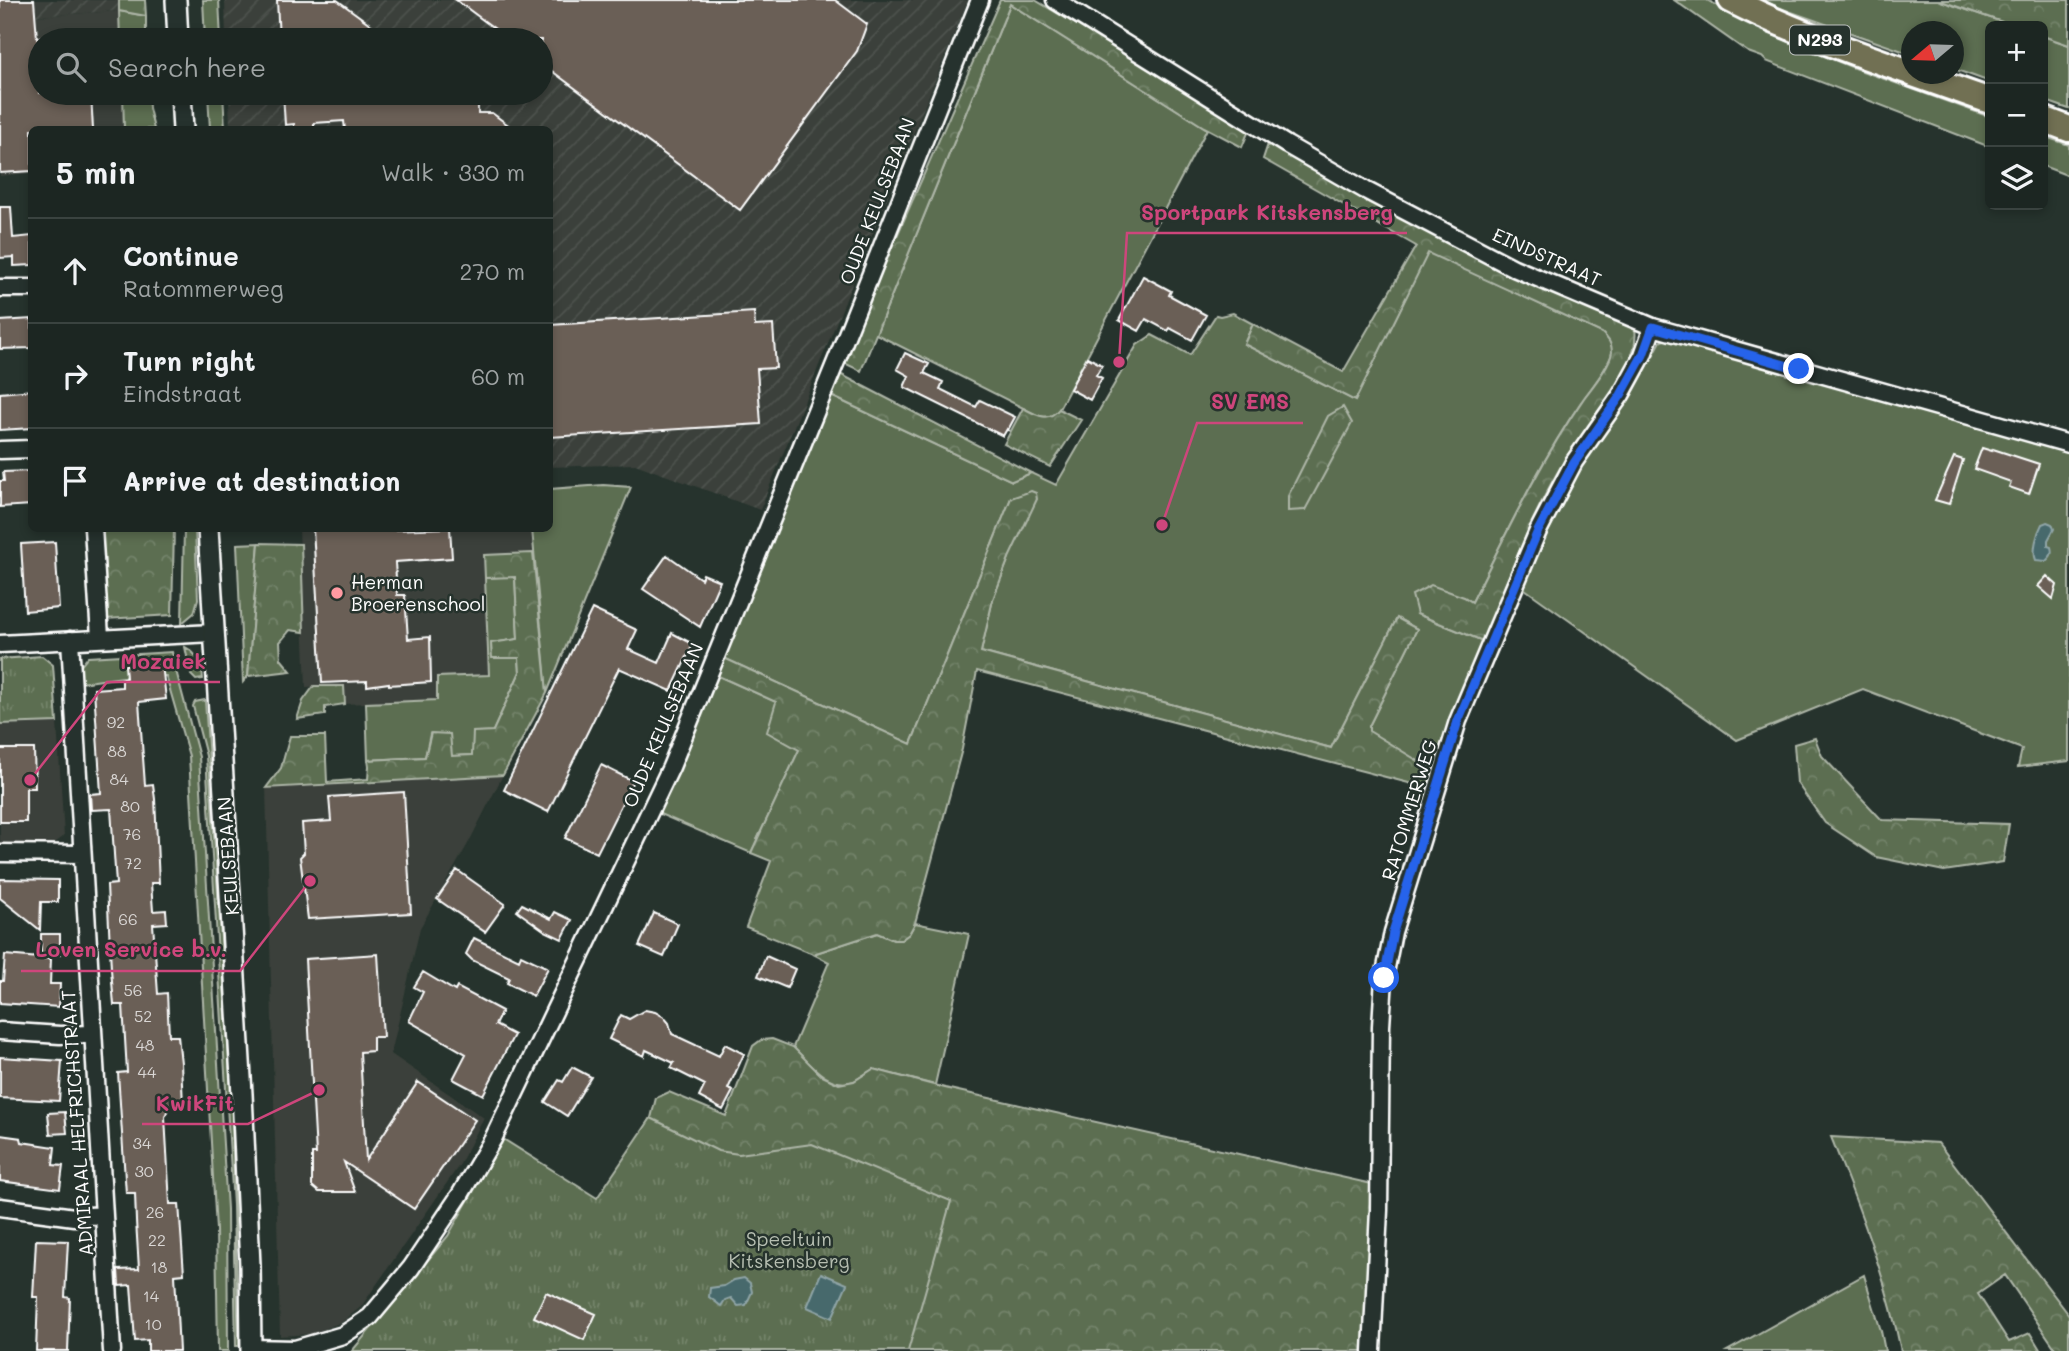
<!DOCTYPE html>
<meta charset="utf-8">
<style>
body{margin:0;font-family:Mali,sans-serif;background:#252e2a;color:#f1f3f6}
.controls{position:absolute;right:21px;top:21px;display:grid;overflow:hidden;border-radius:10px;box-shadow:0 4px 10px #0003}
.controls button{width:63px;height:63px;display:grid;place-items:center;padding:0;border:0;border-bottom:2px solid #3a4340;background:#1c2622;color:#f1f3f6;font:35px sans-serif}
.compass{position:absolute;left:1901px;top:21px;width:63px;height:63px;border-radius:50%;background:#1c2622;box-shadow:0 4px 10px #0003;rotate:251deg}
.stop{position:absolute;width:21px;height:21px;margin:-16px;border:5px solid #2563eb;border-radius:50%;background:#fff}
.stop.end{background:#2563eb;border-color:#fff;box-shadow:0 2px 7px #0008}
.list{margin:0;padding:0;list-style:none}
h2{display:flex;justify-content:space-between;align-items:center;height:91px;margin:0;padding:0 28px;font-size:30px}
h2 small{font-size:23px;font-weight:400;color:#a0a5a5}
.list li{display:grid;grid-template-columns:46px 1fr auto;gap:21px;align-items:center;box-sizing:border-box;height:105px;padding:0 28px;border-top:2px solid #3a4340}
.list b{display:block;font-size:26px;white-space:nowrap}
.list p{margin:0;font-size:23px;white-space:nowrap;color:#a0a5a5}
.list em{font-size:23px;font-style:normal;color:#a0a5a5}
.icon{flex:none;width:38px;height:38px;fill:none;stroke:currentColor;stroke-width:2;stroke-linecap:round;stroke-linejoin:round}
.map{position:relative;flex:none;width:2069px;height:1351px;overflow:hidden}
.search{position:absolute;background:#1c2622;box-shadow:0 4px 10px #0003;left:28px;top:28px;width:525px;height:77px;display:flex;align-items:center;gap:18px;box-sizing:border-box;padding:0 24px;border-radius:38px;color:#a0a5a5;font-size:26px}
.panel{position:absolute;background:#1c2622;box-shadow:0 4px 10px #0003;left:28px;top:126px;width:525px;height:406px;border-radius:10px}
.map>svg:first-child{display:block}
</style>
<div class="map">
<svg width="2069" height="1351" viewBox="0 0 2069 1351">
<defs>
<pattern id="industrial-furrows" width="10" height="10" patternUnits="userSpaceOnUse" patternTransform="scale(1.75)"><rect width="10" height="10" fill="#3a403a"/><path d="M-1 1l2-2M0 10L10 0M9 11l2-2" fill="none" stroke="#4e534e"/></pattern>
<pattern id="forest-crowns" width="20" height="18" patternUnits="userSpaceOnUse" patternTransform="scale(1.75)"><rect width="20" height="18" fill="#5c6e51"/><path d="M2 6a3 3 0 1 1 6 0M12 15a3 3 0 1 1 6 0" fill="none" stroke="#74846b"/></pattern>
<pattern id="park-tufts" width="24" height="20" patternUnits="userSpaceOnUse" patternTransform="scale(1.75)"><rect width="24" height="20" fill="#5c6e51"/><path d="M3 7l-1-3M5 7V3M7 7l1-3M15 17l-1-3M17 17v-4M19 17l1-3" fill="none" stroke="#74846b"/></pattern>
</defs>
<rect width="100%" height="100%" fill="#26332d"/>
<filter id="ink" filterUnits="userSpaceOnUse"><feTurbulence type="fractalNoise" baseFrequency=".0143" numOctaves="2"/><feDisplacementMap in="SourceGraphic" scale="14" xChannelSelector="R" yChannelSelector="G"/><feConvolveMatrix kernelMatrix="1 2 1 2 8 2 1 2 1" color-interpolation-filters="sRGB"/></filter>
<g filter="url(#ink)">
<path fill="#3a403a" d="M119,11L120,40H40V93H123L124,129L32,130L31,173L0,176V18Z
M299,529H532L533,553L484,555L489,675L437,677L438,700L345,704L344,686L306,687Z
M57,722L64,836L54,844H0V724Z
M503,775L469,842L420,928L391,1054L484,1118L460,1164L361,1307L342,1322L312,1334L280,1336L266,788Z"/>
<path fill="url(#industrial-furrows)" d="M0,0H119V11L0,18Z
M225,0H968L760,510L635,464L550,467V130L230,129L229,93H541V40H226Z"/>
<path fill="#5c6e51" stroke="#aeb6a8" stroke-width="2" d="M203,0H219L221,40H205Z
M1674,0H1707L1768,33L1854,68L1990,117V147L1766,61L1762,57L1748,52Z
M1763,0H1938L2014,26H1990V82L1954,69V32H1912L1911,54L1777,7Z
M1010,4L1207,129L1059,409C1053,416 1048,418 1039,416L876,334Z
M119,11L146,16V40H120Z
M2043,36L2069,45V109L2043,100Z
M123,93H148L149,108L154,129H124Z
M208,93H223L225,129H210Z
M2043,136L2069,145V176L2043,166Z
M1428,252L1602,333C1608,339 1613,343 1612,352C1611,363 1589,392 1581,402C1538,465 1506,534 1472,602L1464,597L1417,614L1483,641L1448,726L1433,770L1369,732V726L1417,629L1397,618L1331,748L981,652L993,599L1009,558L1011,498L911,744L724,658L829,395L1012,481L1031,473L1056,485L1137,345L1152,335L1190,355L1216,315L1220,316L1233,313L1253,324L1244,344L1355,401Z
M1673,338L2069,450V761L2018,767L2022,749L1863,689L1737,740L1522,587L1574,478L1597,443L1632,395L1661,341Z
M603,485L631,487L547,693L532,529L550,528V489Z
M184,529H195L198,599L194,613L182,623Z
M259,543L248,676L243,682L237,544Z
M515,576L518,639L491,643L492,658H519L520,672L493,731L472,755L451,756L430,734L425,757L368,760L366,703L437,700V677L489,675L485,578Z
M185,647C198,654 202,665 203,679L196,680L191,675Z
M172,652L174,663L199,757L227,1209L228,1351H218L216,1230L189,756L166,676L123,677L80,683V667L88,657Z
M716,675L776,702L799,750L751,853L655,812Z
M205,700L231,1089L239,1346H236L233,1205L206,756L193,706L195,702Z
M915,923L969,934L935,1085L873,1069C867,1073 860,1078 854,1081C829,1090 809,1063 793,1047L829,962L813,954L877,933L893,940L909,934Z
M1864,1275L1881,1331L1885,1351H1727Z"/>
<path fill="url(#forest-crowns)" stroke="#aeb6a8" stroke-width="2" d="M119,0H145L146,16L119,11Z
M1000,0H1035L1250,128L1242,147L1204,127L1010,4L861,371L842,362Z
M1938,0H2069V45L2043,36V26H2014Z
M1269,141L1635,328C1639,354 1620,379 1605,401C1590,423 1574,445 1560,468C1528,522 1507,583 1483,641L1417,614L1412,595L1431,585L1464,597L1472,602C1507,532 1540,462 1584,398C1592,387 1611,364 1612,352C1612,343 1608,339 1602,333L1428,253L1355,401L1244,344L1253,324L1343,372L1416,246L1263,159Z
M838,373L1031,473L1012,481L829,395Z
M1343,407L1352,423L1305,510L1288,511V496L1328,416Z
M1023,408C1036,415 1048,423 1059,409L1081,420L1050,467L1004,444Z
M1031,491L1036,493L1037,499L1009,558L993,599L981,652L1331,748L1397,618L1417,629L1369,726V731L1433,770L1428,788L977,671L962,749L915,923L909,934L901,940H894L877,933L813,954L746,927L771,861L751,853L799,750L767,732L776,702L716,675L724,658L911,744L1011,498Z
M99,529H174L172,615L105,619Z
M259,543L301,544L304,632L290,630L280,642L281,659L291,671L248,676Z
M533,553L547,693L503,775L266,788L281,768L290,736H325L327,782L368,779L369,766L368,760L425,757L431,733L450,734L452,756L472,755L473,732L493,731L520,672L519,658H492L491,643L518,639L515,577L485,578L484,555Z
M314,686H344L345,704L325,707V715L297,719L303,701Z
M1815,738L1822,756L1882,820L2009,824L2003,862L1944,871L1876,857L1825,823L1797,783L1794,744Z
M772,1039L793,1047L822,1076L839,1084L854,1081L873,1069L945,1088L1372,1184L1364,1351H878L616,1176L651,1118L656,1098L669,1092L726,1116L753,1046L761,1040Z
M1831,1137L1938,1143L2069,1315V1351H2057L2005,1275L1978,1294L2009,1342L2030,1333L2041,1351H1901C1886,1277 1859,1207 1831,1137Z"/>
<path fill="url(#park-tufts)" stroke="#aeb6a8" stroke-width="2" d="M42,656L53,665L57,722L0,724V659Z
M651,1118L718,1151L739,1154L812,1144L951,1201L908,1351H352L448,1236L503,1139L597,1198Z"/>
<path fill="#46696c" stroke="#90a5a7" stroke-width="2" d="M2047,522L2052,524L2054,529L2048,540V546L2051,547C2053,554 2051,556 2046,561L2036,560C2032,551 2037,533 2042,524Z
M821,1273L847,1284L832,1318L807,1307Z
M744,1278L750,1283L752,1292L746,1305L738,1306L731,1298L725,1300L721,1306L709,1297L710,1288L724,1286L734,1280Z"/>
<path fill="#6a5e57" stroke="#fff" stroke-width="2" d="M0,0H34L37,38L40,37V93H91L93,130H32V171L0,173Z
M277,0H337L392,40H279Z
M456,0H835L867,24L857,51L740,210L541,63V40H510Z
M283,93H465L478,102V113H492L515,130H345L344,121L314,123V130H294V124L285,125Z
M0,207H11L13,238L32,236V265L14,266V257L0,258Z
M1143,276L1171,291L1169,295L1206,315L1192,340L1170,328L1168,331L1146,319L1139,331L1119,320Z
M754,312L755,326L773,325L776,368L757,369L761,424L550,437V325Z
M32,319V348L0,349V321Z
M905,353L929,364L924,373L943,382L940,389L976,407L980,400L1015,417L1008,430L1007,429L1003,436L904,387L909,376L897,369Z
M1087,357L1102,365L1096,375L1102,378L1090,400L1070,389Z
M32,390V428L0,430V393Z
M1982,448L1992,451L1993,449L2039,464L2029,494L2009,487L2011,482L1974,469Z
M1954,457L1963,460L1949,504L1935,500Z
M32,471V505L0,507V481H4L3,472Z
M313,528H392V530L450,528L452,558L395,562L397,595H405L408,639L430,637L431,682L389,685V683L367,686V681L322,683Z
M55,542L59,608L25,611L21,544Z
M667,555L701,579L703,574L720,581L700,627L643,589Z
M2047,576L2057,585L2053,599L2038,586Z
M592,609L637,630L628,649L659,663L672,633L693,644L671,691L619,668L548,812L504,790Z
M162,664L166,699L139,702L145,785L153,784L155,799L159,883H151L153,911L166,910L167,923L153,924L158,994L167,993L169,1036H178L181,1063L183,1105L169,1106L165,1117L170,1204H179L184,1274L175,1275L179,1351H148V1340L135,1341L131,1285L119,1286L118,1270L139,1269L136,1221L135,1193H126L125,1179L118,1073L127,1072L123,1005H114L111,969L107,885L116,884L111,809L91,810L90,794L101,793L94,689L122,687V679L126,678L125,665Z
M0,749H34L35,788H26V822H0Z
M601,765L633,781L597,853L565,838Z
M404,792L411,913L308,919L300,857L304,853L302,823L331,821L329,797Z
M457,870L505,904L485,932L437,899Z
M0,879L58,880V902H41L40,930L0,898Z
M522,904L551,919L555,912L572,920L562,939L545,931L517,911Z
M654,913L678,924L664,957L639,946Z
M41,934H60V954H41Z
M474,938L519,960L521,955L548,968L533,996L507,983L509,978L472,960L466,954Z
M378,954L383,1037H373V1051L360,1052L366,1160L418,1082L475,1120L414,1209L344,1162L355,1192H319L312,1186V1154H316L305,959Z
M5,955L51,959L50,984H60L59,1007L0,1003V981H3Z
M766,956L795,969L787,988L758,976Z
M423,972L455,991L457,987L502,1011L495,1025L514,1035L483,1095L453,1079L466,1054L409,1021L423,992L414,987Z
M645,1010L655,1012L664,1017L669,1023L672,1034L719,1056L725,1044L744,1054L728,1089L733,1091L723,1110L699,1097L705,1085L671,1068L674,1063L646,1050L644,1056L609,1039L621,1015L629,1019Z
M0,1057L62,1061L59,1101L0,1098Z
M572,1067L591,1077L567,1116L545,1102L559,1080L563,1082Z
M65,1112L67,1133L50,1134L48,1113Z
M0,1135L21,1138L22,1142L55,1147L53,1165L63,1166L60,1189L0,1181Z
M36,1240L68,1241L65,1297L70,1298L68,1351H36L38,1297H33Z
M546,1292L596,1314L584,1340L534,1317Z"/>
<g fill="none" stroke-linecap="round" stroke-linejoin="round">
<defs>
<path id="minor" d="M1055,0L1287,145L1365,190L1514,268L1653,327L2069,444
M0,288H32
M0,450L32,449
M93,528L100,637
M70,640L112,1351
M0,644L213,633
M0,853L82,854
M0,1031L60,1035L92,1034
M0,1207L74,1217L104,1215
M251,1348L295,1349L343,1335L370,1317L411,1268L460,1195L493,1139L671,767L837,359L980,0
M1372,1351L1379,1210L1381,1026L1384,978L1393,932L1458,721L1538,531L1574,462L1621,395L1643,355L1653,327"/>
<path id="tertiary" d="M176,0L178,40
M181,93L183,130
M208,528L242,1094L250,1265L251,1351"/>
<path id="primary" d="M1731,0C1789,30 1850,51 1912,73
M1913,74L1990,101
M2043,119L2069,129"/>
</defs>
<use href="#minor" stroke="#fff" stroke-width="21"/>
<use href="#tertiary" stroke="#fff" stroke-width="24"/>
<use href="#primary" stroke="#fff" stroke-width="30"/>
<use href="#minor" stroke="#26332d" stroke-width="16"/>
<use href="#tertiary" stroke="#26332d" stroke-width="19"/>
<use href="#primary" stroke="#716f52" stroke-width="24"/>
</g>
</g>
<g fill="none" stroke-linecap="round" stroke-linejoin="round" filter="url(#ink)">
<path stroke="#2563eb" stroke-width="9" d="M1384,978L1393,932L1458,721L1538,531L1574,463L1621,395L1643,355L1653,327L1799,369"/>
</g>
<circle fill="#ff9aa2" stroke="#26332d" stroke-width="2.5" cx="337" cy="593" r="7"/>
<g text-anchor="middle" stroke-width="5" stroke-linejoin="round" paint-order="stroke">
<g font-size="16" fill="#dad7d5">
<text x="116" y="728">92</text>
<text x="117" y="757">88</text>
<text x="119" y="785">84</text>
<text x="130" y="812">80</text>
<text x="132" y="840">76</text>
<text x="133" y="869">72</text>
<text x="128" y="925">66</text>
<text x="133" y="996">56</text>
<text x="143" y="1022">52</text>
<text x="145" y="1051">48</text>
<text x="147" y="1078">44</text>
<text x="142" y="1149">34</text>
<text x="144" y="1177">30</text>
<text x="155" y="1218">26</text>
<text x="157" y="1246">22</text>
<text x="159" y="1273">18</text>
<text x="151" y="1302">14</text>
<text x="153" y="1330">10</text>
</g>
<rect fill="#26332d" stroke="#bec2c0" stroke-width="2" x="1790" y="25.5" width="60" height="29" rx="5"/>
<g font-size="18" font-weight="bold" fill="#fff">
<text x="1820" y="46">N293</text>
</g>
<g font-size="19" fill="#fff" stroke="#26332d">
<text transform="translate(877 201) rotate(-69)" y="7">OUDE KEULSEBAAN</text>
<text transform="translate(1547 257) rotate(24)" y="7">EINDSTRAAT</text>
<text transform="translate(663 725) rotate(-67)" y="7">OUDE KEULSEBAAN</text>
<text transform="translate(1409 810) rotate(-73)" y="7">RATOMMERWEG</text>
<text transform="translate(228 856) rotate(-94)" y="7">KEULSEBAAN</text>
<text transform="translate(77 1123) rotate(-94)" y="7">ADMIRAAL HELFRICHSTRAAT</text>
</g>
<g font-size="19" fill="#fff" stroke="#26332d" text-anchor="start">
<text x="351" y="589">Herman<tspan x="351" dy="22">Broerenschool</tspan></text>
</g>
<g font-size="19" fill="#b6beb1" stroke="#26332d">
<text x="789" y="1246">Speeltuin<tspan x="789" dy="22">Kitskensberg</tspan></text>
</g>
</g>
<path fill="none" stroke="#ce467c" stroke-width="2.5" d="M1119 362L1127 233H1407M1162 525L1197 423H1303M30 780L107 682H220M310 881L240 971H21M319 1090L248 1124H142"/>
<g fill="#ce467c" stroke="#26332d" stroke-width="2.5">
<circle cx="1119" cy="362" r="7"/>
<circle cx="1162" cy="525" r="7"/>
<circle cx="30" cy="780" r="7"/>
<circle cx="310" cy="881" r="7"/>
<circle cx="319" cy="1090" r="7"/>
</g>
<g font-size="21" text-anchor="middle" font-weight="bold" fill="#ce467c" stroke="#26332d" stroke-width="5" stroke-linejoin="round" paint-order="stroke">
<text x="1267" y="220">Sportpark Kitskensberg</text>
<text x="1250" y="409">SV EMS</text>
<text x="163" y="669">Mozaiek</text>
<text x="131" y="957">Loven Service b.v.</text>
<text x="195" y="1111">KwikFit</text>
</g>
</svg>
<div class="controls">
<button>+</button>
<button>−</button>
<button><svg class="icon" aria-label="layers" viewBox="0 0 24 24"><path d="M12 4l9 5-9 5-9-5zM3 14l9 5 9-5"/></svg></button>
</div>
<svg class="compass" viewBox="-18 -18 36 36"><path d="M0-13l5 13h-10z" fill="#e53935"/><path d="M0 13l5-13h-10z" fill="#a0a5a5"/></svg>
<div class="stop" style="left:1384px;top:978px"></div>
<div class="stop end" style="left:1799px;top:369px"></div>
<div class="search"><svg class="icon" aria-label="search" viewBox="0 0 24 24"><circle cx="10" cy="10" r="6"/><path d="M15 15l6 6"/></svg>Search here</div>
<section class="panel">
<h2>5 min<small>Walk · 330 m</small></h2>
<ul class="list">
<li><svg class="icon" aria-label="ahead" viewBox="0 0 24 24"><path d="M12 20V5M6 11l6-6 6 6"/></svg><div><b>Continue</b><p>Ratommerweg</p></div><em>270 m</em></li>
<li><svg class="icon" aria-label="right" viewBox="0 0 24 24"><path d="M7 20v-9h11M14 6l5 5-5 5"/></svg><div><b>Turn right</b><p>Eindstraat</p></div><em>60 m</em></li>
<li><svg class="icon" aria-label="arrive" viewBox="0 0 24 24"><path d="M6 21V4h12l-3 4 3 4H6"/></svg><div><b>Arrive at destination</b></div></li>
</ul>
</section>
</div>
